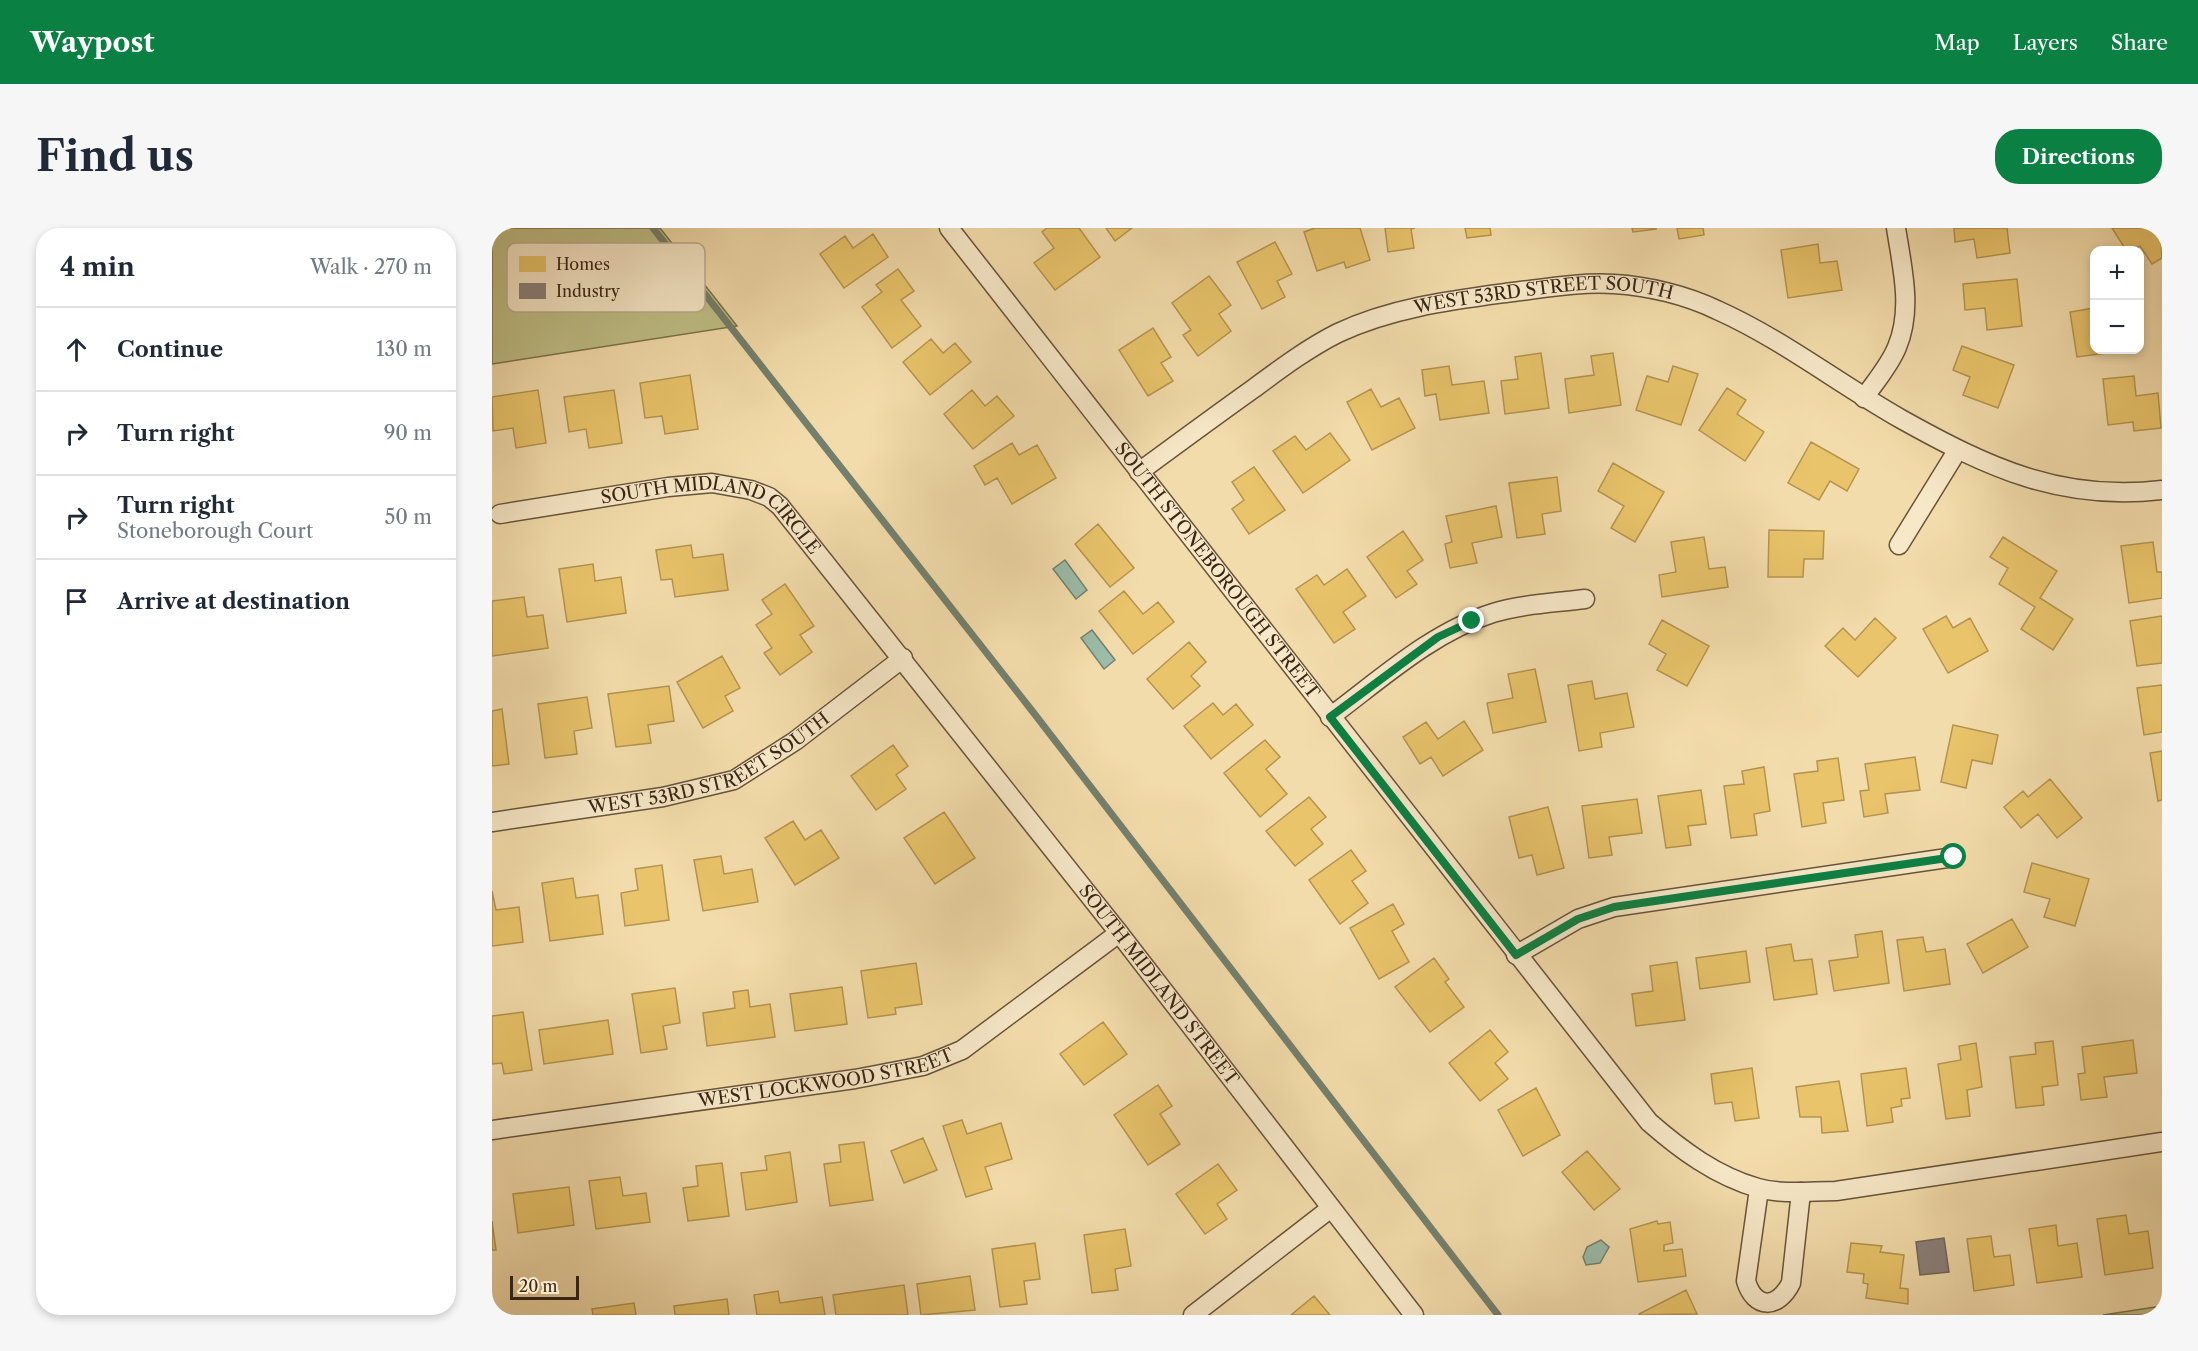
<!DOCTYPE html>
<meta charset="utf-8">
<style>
body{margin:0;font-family:"Libre Caslon Text",serif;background:#f6f6f7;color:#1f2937}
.controls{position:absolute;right:18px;top:18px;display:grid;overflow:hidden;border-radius:12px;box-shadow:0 3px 9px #0003}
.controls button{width:54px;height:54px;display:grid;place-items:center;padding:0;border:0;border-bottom:2px solid #e0e1e3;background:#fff;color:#1f2937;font:30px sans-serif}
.scale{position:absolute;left:18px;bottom:15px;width:69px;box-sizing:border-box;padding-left:6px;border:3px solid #3a2614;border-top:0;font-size:16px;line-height:21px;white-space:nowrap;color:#3a2614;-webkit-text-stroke:4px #f7e8c8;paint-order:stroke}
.stop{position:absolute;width:18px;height:18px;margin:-14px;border:4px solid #0b8043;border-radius:50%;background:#fff}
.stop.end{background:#0b8043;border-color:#fff;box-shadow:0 2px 6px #0008}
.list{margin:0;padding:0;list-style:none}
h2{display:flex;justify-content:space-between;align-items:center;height:78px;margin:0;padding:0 24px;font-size:26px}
h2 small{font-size:20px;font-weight:400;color:#747a83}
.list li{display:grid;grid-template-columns:39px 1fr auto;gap:18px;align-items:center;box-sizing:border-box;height:84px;padding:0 24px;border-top:2px solid #e0e1e3}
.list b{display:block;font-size:22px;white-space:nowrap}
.list p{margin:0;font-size:20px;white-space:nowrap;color:#747a83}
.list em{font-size:20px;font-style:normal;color:#747a83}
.icon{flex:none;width:33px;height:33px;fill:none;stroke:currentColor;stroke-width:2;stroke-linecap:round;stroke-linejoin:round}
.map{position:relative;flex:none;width:1670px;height:1087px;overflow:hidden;border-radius:24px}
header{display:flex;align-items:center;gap:36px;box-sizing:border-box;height:84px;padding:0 30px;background:#0b8043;color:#fff}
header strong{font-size:28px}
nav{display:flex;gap:33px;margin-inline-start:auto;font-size:21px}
.intro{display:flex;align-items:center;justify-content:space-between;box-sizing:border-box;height:144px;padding:0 36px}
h1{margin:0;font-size:42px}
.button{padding:15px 27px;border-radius:24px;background:#0b8043;color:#fff;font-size:21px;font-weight:700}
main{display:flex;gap:36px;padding:0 36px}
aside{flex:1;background:#fff;border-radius:24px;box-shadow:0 3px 9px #0003}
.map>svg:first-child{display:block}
</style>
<header>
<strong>Waypost</strong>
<nav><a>Map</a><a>Layers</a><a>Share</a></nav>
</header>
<div class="intro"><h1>Find us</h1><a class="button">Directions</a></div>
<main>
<aside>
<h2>4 min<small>Walk · 270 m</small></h2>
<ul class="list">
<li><svg class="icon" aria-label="ahead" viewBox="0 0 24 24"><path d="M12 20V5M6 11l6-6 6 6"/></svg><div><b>Continue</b></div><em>130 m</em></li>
<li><svg class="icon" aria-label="right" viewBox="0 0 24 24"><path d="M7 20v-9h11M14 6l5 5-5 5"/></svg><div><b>Turn right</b></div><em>90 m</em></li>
<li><svg class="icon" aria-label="right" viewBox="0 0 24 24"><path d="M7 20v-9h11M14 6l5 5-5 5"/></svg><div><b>Turn right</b><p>Stoneborough Court</p></div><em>50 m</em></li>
<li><svg class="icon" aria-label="arrive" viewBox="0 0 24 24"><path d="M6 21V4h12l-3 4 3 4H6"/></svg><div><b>Arrive at destination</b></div></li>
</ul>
</aside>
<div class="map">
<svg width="1670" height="1087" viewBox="0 0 1670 1087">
<rect width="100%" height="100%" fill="#f3dcab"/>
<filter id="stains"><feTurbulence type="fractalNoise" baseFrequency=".00333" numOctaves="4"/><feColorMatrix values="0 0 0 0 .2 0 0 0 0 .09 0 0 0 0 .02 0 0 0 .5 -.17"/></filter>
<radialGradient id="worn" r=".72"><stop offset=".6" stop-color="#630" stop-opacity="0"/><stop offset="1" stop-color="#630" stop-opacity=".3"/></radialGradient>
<path fill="#bfbf86" stroke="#7c724d" stroke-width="1.5" d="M0,0H168L245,98L0,136Z
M1670,1078V1087H1611Z"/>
<path fill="#9bbca9" stroke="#74806d" stroke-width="1.5" d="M573,332L595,362L584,371L561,341Z
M600,402L623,432L612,441L589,410Z
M1109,1012L1117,1019L1108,1035L1094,1037L1091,1029L1095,1019Z"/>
<path fill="#e9c46a" stroke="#b49550" stroke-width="1.5" d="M555,0H587L608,29L563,62L542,35L562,20L550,4Z
M614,0H640L623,13Z
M823,0H868L878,32L854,40L852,34L825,43L812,4Z
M893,0H923L919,1L922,20L896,24Z
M973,0H998L999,7L975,10Z
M1140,0H1164V1L1141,4Z
M1185,0H1211L1212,7L1187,11Z
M1462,0H1515L1518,25L1485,30L1482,11L1463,14Z
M1620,0H1668L1670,30L1660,36L1648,18L1642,22H1634Z
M381,6L396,29L352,60L328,26L353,8L361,20Z
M783,14L800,46L785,53L793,69L770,81L745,34Z
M1326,16L1328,35L1345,33L1350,62L1296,70L1289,22Z
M406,41L422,63L409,72L429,98L400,120L370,79L390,64L384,57Z
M717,48L739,77L727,86L739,103L706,128L691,107L699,102L680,75Z
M1525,51L1530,98L1495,102L1493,80L1473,82L1471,56Z
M1602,80V122H1637L1585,129L1578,84Z
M661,100L679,129L669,135L681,153L656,168L627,122Z
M439,111L451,125L463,115L479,134L438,167L411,134Z
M1470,118L1522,137L1506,180L1471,167L1478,149L1461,142Z
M1049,125L1057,180L1013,186L1009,153L1026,151L1023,129Z
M1121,125L1129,177L1077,185L1073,151L1102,147L1099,128Z
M957,138L960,157L992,153L997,185L948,192L944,166L933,168L930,142Z
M1181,138L1206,146L1189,197L1144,182L1155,148L1176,154Z
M198,147L206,201L173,206L170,188L153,190L148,155Z
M1642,148L1644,168L1666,165L1669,200L1642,203L1641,194L1616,197L1611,151Z
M1235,160L1254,172L1245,186L1272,204L1253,233L1207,202Z
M879,161L889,179L907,170L923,200L880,222L855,174Z
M46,162L54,215L24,220L21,200L1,203L0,169Z
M122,162L130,215L97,220L94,201L77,204L72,169Z
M480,162L493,178L505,168L522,188L481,221L452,186Z
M838,205L858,232L811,265L781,223L803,208L814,222Z
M1319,214L1367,241L1355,263L1338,253L1327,272L1296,255Z
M520,215L527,227L545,217L564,250L520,276L505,250L493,257L482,238Z
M1121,235L1172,264L1143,314L1119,300L1132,278L1106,263Z
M762,239L793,282L757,306L740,281L752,272L740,254Z
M1065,249L1069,283L1050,286L1053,306L1025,310L1017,255Z
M1004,278L1010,309L980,315L985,335L958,340L953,316L960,314L954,288Z
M606,296L642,340L618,359L583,316Z
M1277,302L1332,303L1331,331H1312L1311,349H1276Z
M911,303L931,332L915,343L925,356L904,370L875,329Z
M1212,309L1217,341L1233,339L1236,359L1170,369L1167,347L1184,344L1179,314Z
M1511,309L1565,343L1548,370L1581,391L1561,422L1529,401L1543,379L1507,356L1516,340L1498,329Z
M1661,314L1665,344H1670V370L1637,375L1629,318Z
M199,317L201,330L231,326L236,362L183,369L180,351L169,352L164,322Z
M101,336L103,353L129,349L134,385L75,394L67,341Z
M855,341L874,368L851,384L863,401L842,415L804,361L825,347L832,357Z
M293,356L322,398L308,407L320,424L288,447L272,425L280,420L264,397L280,386L270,372Z
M632,363L651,386L666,374L682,394L641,426L607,383Z
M32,369L35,389L51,387L56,420L0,428V373Z
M1454,388L1461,400L1478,390L1496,423L1456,445L1431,401Z
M1670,388V435L1645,438L1638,393Z
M1383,390L1404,410L1366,449L1333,418L1351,400L1363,412Z
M1170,392L1217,418L1195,458L1165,442L1174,426L1157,416Z
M697,414L714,434L699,448L708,458L681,481L655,451Z
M230,428L248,460L233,468L241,483L211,500L185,454Z
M1043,441L1054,494L1001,505L995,475L1021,470L1016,446Z
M1100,453L1103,471L1135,465L1142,499L1108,505L1110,519L1087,523L1076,457Z
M1670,457V504L1652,507L1645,460Z
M177,458L182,493L156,497L159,515L124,519L116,466Z
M95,469L100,500L82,503L85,526L53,530L46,476Z
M721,475L731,487L744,476L761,497L719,531L692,498Z
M10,481L17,536L0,538V483Z
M972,493L991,522L951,548L939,529L928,536L911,509L934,494L946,511Z
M1461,497L1506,507L1500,536L1480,532L1474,560L1449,554Z
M773,512L788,529L774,541L795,566L768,589L732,545Z
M401,517L416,538L404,547L414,561L384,582L359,548Z
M1670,523V572L1666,573L1658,525Z
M1423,529L1428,562L1393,566L1396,585L1372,589L1368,563L1377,562L1373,536Z
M1346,530L1352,572L1331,575L1334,595L1310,599L1302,546L1326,543L1325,533Z
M1272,539L1278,583L1262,586L1265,607L1239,610L1232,558L1252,556L1250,543Z
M1558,551L1590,590L1565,610L1546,586L1529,600L1512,579L1531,563L1536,569Z
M1209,562L1214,596L1196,598L1199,617L1174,620L1166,568Z
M817,569L834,589L819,601L831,616L803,638L774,603Z
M1145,571L1150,605L1117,609L1120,627L1097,630L1090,578Z
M1056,579L1072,640L1045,647L1040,627L1027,630L1017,589Z
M452,584L483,630L443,656L412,610Z
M301,593L313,612L329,602L347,630L303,657L273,610Z
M859,622L874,643L860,653L876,675L848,696L817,652Z
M229,628L232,646L260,641L266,674L211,683L202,632Z
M1540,635L1597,651L1583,698L1552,689L1558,671L1532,664Z
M170,637L177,692L133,698L129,665L146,662L143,641Z
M81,650L84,670L106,667L111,706L58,713L50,655Z
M0,663L4,682L27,679L31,714L0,718Z
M901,676L912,696L900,703L917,734L887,751L858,700Z
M1520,691L1536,719L1491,745L1475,716Z
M1390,703L1397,755L1342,763L1337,733L1366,729L1363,707Z
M1431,709L1434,724L1453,721L1458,756L1412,763L1405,712Z
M1299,716L1302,733L1320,731L1325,766L1282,772L1274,720Z
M1254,723L1258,754L1208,761L1204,730Z
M942,730L957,751L953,754L972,779L938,804L903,759Z
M1185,734L1193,792L1144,798L1140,766L1161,763L1158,738Z
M424,735L430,776L403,780L404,786L376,790L369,743Z
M350,759L355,796L303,803L298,766Z
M183,760L188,795L171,798L175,821L149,825L140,766Z
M256,762L258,779L278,776L283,809L215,818L211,785L243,780L241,764Z
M31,784L40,842L12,846L10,835L0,836V788Z
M116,792L121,826L52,836L47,802Z
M611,794L635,826L592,857L568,826Z
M998,802L1016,824L1003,835L1016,851L988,873L957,835Z
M1641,812L1645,845L1612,849L1615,869L1589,872L1586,846L1593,845L1590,819Z
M1561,813L1566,857L1550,859L1552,877L1524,880L1518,829L1544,826L1543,815Z
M1484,815L1490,859L1475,862L1478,888L1454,891L1446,836L1469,832L1467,818Z
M1260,840L1267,890L1243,893L1240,874L1223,876L1219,846Z
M1414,840L1418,870L1409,871L1410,878L1399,880L1401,894L1375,898L1369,846Z
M1347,853L1356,903L1330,905L1329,889H1308L1304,859Z
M666,857L680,878L668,886L688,916L656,937L622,887Z
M1044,860L1068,907L1031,928L1006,882Z
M470,892L475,906L509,895L520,931L493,939L500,961L474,969L451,898Z
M431,910L445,942L412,955L399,923Z
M372,914L381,972L338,978L332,936L349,934L347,917Z
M1095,923L1128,961L1102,982L1070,944Z
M298,924L305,974L254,982L249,945L275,942L273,928Z
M230,935L237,988L196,993L191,960L206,958L204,938Z
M726,936L745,962L725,976L735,991L713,1006L684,966Z
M128,949L131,968L154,965L158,994L104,1001L97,953Z
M77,959L82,997L26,1005L21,966Z
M1634,987L1637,1006L1656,1003L1661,1040L1613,1047L1605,991Z
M0,993L4,1022H0Z
M1165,993L1166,996L1178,994L1181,1015L1172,1017V1023L1190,1021L1194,1048L1146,1054L1138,1001Z
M1564,997L1566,1018L1585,1015L1590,1049L1545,1055L1537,1001Z
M633,1001L639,1038L623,1041L626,1062L600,1065L592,1007Z
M1499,1008L1502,1029L1518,1027L1522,1057L1482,1063L1475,1011Z
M543,1015L548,1051L532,1053L535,1076L508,1079L500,1021Z
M1359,1015L1390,1018L1388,1024L1412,1027L1408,1060L1416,1061V1076L1374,1070L1376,1056L1371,1055L1372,1046L1355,1044Z
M478,1048L483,1082L429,1087L425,1056Z
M412,1057L416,1087H344L341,1067Z
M1194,1062L1205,1086L1147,1087V1086Z
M286,1063L288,1075L330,1069L333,1087H265L262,1067Z
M822,1068L838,1087H799Z
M235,1071L237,1087H183L182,1078Z
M142,1075L144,1087H101L100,1081Z"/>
<path fill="#8a817c" stroke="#72665d" stroke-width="1.5" d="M1452,1010L1457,1044L1428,1047L1424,1014Z"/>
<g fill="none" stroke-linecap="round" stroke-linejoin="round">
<path stroke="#74806d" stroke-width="7" d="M161,0L541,484L1006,1087"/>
<defs>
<g id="street">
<path id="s1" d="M457,0L1157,894C1189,922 1224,948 1266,960C1291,967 1319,963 1344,963L1670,914"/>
<path d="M1372,170C1383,154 1398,137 1405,119C1421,81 1410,39 1404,0"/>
<path id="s2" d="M647,244C685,216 723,188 761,161C788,141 816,120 846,105C901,79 962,72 1021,64C1054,60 1088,54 1122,56C1156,58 1194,67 1225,82C1290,111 1347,156 1409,191C1495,239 1569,274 1670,262"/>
<path id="s3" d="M8,286L176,259L220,255L259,262L277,269L288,278L627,705L922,1087"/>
<path d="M1407,317L1465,223"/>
<path d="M838,489C889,451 940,404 1001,385C1030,376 1062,375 1093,371"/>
<path id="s4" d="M0,594L171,569L242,552L303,513L411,430"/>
<path d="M1024,727L1086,691L1122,679L1462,629"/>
<path id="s5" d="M0,902L363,851L431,838L470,822L627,705"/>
<path d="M1267,961L1254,1053C1263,1082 1286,1081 1299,1055L1309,964"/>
<path d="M701,1087L839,980"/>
</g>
</defs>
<use href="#street" stroke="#68543a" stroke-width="21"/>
<use href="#street" stroke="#f7e8c8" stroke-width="18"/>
</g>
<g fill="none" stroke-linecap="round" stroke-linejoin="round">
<path stroke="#0b8043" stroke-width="8" d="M980,393L946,409L838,489L1024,727L1086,691L1122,679L1462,629"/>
</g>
<g text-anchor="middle" stroke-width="6" stroke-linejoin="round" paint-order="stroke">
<g font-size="18" fill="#3a2614" stroke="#f7e8c8">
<text dy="6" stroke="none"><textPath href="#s2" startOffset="454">WEST 53RD STREET SOUTH</textPath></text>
<text dy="6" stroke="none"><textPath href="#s3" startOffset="224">SOUTH MIDLAND CIRCLE</textPath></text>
<text dy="6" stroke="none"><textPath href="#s1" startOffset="435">SOUTH STONEBOROUGH STREET</textPath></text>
<text dy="6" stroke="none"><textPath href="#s4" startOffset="228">WEST 53RD STREET SOUTH</textPath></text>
<text dy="6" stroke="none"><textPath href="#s3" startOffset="898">SOUTH MIDLAND STREET</textPath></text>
<text dy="6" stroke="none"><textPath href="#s5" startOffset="338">WEST LOCKWOOD STREET</textPath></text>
</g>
</g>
<rect x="15" y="15" width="198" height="69" rx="9" fill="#f7e8c8" stroke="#beae92" stroke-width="1.5"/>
<rect x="27" y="28" width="27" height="16" fill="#e9c46a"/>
<rect x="27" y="55" width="27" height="16" fill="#8a817c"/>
<g font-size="16" fill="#3a2614">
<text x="64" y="42">Homes</text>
<text x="64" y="69">Industry</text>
</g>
<rect width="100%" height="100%" filter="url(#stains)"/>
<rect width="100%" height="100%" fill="url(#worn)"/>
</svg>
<div class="controls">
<button>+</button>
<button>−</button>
</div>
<div class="scale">20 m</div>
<div class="stop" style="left:1462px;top:629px"></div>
<div class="stop end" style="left:980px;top:393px"></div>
</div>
</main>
